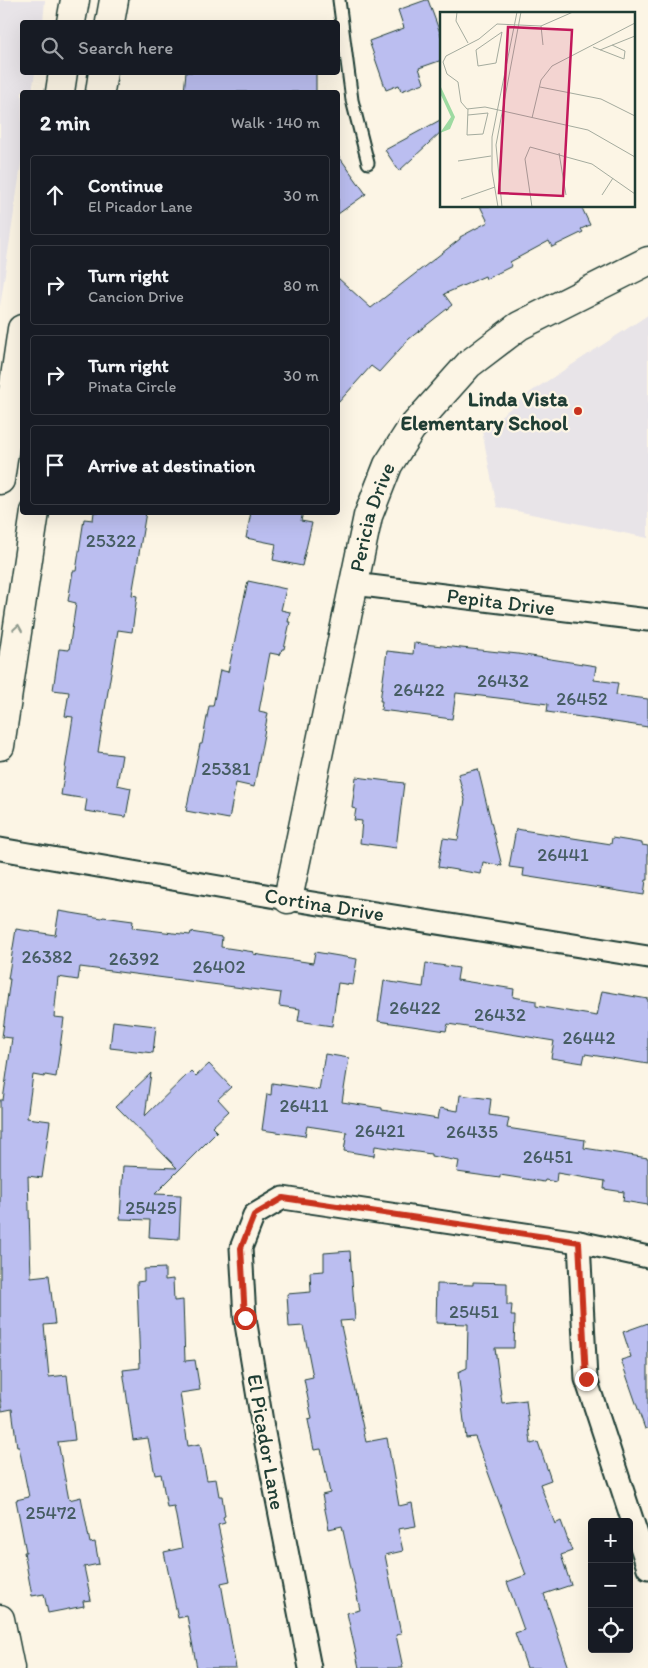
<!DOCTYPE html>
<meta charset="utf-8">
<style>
body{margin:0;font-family:Itim,sans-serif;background:#242831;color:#f1f3f6}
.controls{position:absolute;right:15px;bottom:15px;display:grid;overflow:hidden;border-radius:5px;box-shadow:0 5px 20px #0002}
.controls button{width:45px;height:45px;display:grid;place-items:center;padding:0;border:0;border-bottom:1px solid #363941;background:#171b24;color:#f1f3f6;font:25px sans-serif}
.stop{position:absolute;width:15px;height:15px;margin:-11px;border:4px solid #c8321e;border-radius:50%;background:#fff}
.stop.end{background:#c8321e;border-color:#fff;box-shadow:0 1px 5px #0008}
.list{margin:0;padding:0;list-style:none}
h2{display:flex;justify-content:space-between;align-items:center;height:65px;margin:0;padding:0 20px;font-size:21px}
h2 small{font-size:16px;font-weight:400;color:#9ea1a6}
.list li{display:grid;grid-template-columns:32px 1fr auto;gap:15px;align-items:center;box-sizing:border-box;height:80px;margin:0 10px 10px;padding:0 10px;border:1px solid #363941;border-radius:5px}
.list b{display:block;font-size:19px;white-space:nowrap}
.list p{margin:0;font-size:16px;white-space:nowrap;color:#9ea1a6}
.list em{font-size:16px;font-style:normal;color:#9ea1a6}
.icon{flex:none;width:28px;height:28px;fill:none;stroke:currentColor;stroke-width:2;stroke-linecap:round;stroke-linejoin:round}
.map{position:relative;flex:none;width:648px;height:1668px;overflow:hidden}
.search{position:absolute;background:#171b24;box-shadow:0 5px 20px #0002;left:20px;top:20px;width:320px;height:55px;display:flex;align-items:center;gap:12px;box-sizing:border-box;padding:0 18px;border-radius:5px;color:#9ea1a6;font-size:19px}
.panel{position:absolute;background:#171b24;box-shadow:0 5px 20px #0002;left:20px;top:90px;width:320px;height:425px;border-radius:5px}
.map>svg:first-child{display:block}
</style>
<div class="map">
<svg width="648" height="1668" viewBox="0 0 648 1668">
<rect width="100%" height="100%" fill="#fcf5e5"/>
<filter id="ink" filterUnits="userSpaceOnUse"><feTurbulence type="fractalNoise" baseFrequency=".02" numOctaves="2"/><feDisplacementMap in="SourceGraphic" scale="10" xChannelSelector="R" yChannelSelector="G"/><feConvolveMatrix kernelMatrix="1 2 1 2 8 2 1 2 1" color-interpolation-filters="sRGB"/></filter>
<g filter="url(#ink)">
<path fill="#e8e4e8" d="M0,0H45L43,22H22V72L35,73L32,92H22V158L0,307Z
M648,315V538L497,507L482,431L532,391Z"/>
<path fill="#bbbef0" stroke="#1f3d34" d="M426,0H428L442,38V60L419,68L424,83L401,91L399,85L386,90L369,41L404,28L398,10Z
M186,72H316V92H184Z
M442,119V131L399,171L385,150Z
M338,155L366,194L338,214Z
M480,206H581L590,225L581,229L583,232L552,247L549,241L510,262L512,266L486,279L485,276L444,294L452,305L409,339L379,372L371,366L338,403V278L371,308L460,239V237L488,222Z
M94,512H146L132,595L137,596L132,632L118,630L98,752L122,755L117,785L131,788L126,817L85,811L87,799L61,795L73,717L65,716L69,692L53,690L59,649L69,650L76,603L68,601L73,571H76L84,519L93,520Z
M251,512H303L301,521L312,523L302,566L273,560L276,544L246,538Z
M248,581L286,589L281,610L290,612L288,622H290L284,649H282L280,655L270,653L259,711L268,713L254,787L236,783L229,819L186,811L200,744H202L209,706H213L220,670L228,672Z
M414,643L518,654L596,666L594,680L618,683L616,695L648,699V727L547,712L548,704L456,693L452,719L381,710L382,701H380L387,651L413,654Z
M478,769L502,866L483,862L481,874L438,867L443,838L458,840L465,800L458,774Z
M356,777L404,783L396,848L360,843L362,821L354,820L356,809L352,808Z
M516,829L611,844L612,838L642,843V845L648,846V880H646L644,895L523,876L524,869L509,867Z
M59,911L102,918L103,917L133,921L132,928L190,935L191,932L222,937L221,947L254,952L253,954L313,963L315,952L357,959L353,985L338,983L332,1026L298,1021L300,1009L279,1006L281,993L80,967L78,980L58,977L54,1017L64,1018L56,1077L45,1075L44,1077L33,1075L27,1118L50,1121L42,1178L28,1176L31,1277L49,1275L55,1324L44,1325L49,1377L67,1375L75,1440L58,1442L69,1500L81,1497L90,1543L95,1542L99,1564L84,1567L91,1600L83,1601L84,1606L48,1613L44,1594L32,1596L24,1552H26L16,1500L29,1497L19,1447H17L12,1409L2,1411L0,1397V1100H3L12,1038L2,1037L10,979H8L16,929L55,935Z
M426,963L459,968L457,980L514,989L513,997L536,1001V1006L597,1016L602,991L648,999V1064L585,1054L583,1063L551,1058L554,1041L448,1024L446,1031L378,1021L384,981L423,987Z
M113,1021L156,1026L153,1053L110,1048Z
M325,1054L349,1058L342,1102L382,1108V1110L438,1119L440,1108L458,1111L460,1095L491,1099L489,1115L509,1118L507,1128L585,1140L584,1148L648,1158V1205L623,1201L624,1192L604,1189L605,1181L557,1173L556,1182L545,1180L544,1182L500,1175V1178L457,1172L459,1161L431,1156V1154L375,1146L374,1156L344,1151L347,1132L307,1126L305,1136L262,1130L267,1094L271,1095L272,1083L319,1090Z
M209,1064L231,1087L218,1099L229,1111L212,1127L217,1132L155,1194L181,1195L179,1239L149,1237L150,1220L120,1219L123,1166L177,1168L116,1106L151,1073L145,1116L191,1071L196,1076Z
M350,1251L355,1320L340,1321L362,1423L366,1442L387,1438L399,1506L412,1503L416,1526L398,1529L403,1551L385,1555L401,1634L396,1635L403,1668H359L347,1613L360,1610L342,1526L329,1529L322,1495L330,1493L321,1449L314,1450L308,1420L312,1419L304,1379L313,1377L303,1326L289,1327L287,1294L311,1292L310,1272L324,1271V1253Z
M165,1268V1280L173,1279L174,1301L183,1300L185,1361L195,1360L200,1390L180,1393L188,1446L200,1444L207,1480L216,1479L219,1496H222L225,1516L223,1517L225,1523L218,1525L230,1581L221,1583L236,1668H197L187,1616L178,1618L164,1552L182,1548L174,1506L167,1507L161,1474L155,1475L148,1438L133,1440L123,1370L140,1368L137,1282L144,1281V1269Z
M473,1282L507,1283V1305H512L511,1316H515L514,1348H495L502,1403L526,1400L531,1444L538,1442L551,1480L540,1484L555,1524L561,1521L572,1551L561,1555L571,1585L544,1594L569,1668H527L515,1633L524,1630L507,1582L526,1575L475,1437L466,1438L458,1372L467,1368L468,1324L436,1323L437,1284L473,1285Z
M648,1323V1428L645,1429L621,1360L631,1357L623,1332Z"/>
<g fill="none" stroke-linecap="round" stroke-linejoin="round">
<defs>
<path id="lane" d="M339,0L352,100L368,163"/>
<g id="street">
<path id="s1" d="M354,584L648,620"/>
<path id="s2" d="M0,849L288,899L648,957"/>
<path d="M579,1242L586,1379L648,1568"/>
<path d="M310,1668L263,1428L245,1318L241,1248L254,1215L283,1198L579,1242L648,1257"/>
</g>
<g id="secondary">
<path d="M71,22L75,0"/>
<path d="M110,22L114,0"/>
<path d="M60,92L63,72"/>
<path d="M100,92L103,72"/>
<path d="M0,480L22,329"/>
<path d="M0,746L35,512"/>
<path id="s3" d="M288,899L368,516L388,465L411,429L469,364L519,326L648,261"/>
<path d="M0,1619L10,1668"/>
</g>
</defs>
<use href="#lane" stroke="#1f3d34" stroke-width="15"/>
<use href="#street" stroke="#1f3d34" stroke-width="25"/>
<use href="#secondary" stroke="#1f3d34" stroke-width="31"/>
<use href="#lane" stroke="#fcf5e5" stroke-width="11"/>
<use href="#street" stroke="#fcf5e5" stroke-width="21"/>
<use href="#secondary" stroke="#fcf5e5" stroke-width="28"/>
</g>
<defs><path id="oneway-chevron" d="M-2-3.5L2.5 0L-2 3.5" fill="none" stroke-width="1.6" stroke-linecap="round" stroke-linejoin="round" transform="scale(1.25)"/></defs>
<use stroke="#8e998c" href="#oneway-chevron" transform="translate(18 628) rotate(-81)"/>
</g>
<g fill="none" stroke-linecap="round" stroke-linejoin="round" filter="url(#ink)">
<path stroke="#c8321e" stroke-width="6" d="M245,1318L241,1248L254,1215L283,1198L579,1242L586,1379"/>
</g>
<circle fill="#c8321e" stroke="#fcf5e5" stroke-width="2" cx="578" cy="411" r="5"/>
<g text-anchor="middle" stroke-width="4.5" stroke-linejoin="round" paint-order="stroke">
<g font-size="19" fill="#465d63">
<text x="111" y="547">25322</text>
<text x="503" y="687">26432</text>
<text x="419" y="696">26422</text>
<text x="582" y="705">26452</text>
<text x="226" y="775">25381</text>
<text x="563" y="861">26441</text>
<text x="47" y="963">26382</text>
<text x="134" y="965">26392</text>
<text x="219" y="973">26402</text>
<text x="415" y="1014">26422</text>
<text x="500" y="1021">26432</text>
<text x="589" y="1044">26442</text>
<text x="304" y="1112">26411</text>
<text x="380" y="1137">26421</text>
<text x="472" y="1138">26435</text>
<text x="548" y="1163">26451</text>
<text x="151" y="1214">25425</text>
<text x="474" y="1318">25451</text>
<text x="51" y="1519">25472</text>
</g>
<g font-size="21" font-weight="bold" fill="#1f3d34" stroke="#fcf5e5" text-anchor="end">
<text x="568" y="406">Linda Vista<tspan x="568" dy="24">Elementary School</tspan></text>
</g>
<g font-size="21" fill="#1f3d34" stroke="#fcf5e5">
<text dy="7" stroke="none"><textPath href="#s3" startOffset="391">Pericia Drive</textPath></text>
<text dy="7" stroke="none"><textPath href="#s1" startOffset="148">Pepita Drive</textPath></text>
<text dy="7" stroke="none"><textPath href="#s2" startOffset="329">Cortina Drive</textPath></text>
<text transform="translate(266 1442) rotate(80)" y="7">El Picador Lane</text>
</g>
</g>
<g transform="translate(440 12)">
<rect width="195" height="195" fill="#fcf5e5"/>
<path d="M0,73L15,105L10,117L0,121L11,105L0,81Z" fill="#9ddaa1"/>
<path fill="none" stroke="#a4ab9e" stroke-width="1" d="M17,0L16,9L28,31M133,0L101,14L57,12L39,27L6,44L3,50L7,62L18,70L21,90L27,97L45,95L148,118L195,145M101,14L103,33M62,20L56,51L38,54L36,38ZM153,35L184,47L185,39L172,33M160,38L195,24M100,75L161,87L195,104M28,97L27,123L43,122L48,101L28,103M92,106L101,68L112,54L195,11M119,141L126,183M18,149L51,144M162,183L173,166M21,187L55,175M58,195L52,159V125L77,0M62,195L56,133L81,0M92,195L85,147L90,135L152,152L195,182"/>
<path fill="#c2185b" fill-opacity="0.15" stroke="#c2185b" stroke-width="2.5" d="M68,15L132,18L123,184L59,181Z"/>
<rect width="195" height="195" fill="none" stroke="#1f3d34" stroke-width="2.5"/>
</g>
</svg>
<div class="controls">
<button>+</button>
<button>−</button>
<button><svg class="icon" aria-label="locate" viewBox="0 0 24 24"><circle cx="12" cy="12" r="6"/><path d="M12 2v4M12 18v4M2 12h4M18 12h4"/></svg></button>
</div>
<div class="stop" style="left:245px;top:1318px"></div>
<div class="stop end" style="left:586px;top:1379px"></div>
<div class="search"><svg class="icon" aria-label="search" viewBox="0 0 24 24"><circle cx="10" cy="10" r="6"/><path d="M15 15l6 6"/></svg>Search here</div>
<section class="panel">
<h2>2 min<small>Walk · 140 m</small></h2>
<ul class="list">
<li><svg class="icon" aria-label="ahead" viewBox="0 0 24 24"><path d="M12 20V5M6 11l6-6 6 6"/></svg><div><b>Continue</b><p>El Picador Lane</p></div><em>30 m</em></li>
<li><svg class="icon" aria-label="right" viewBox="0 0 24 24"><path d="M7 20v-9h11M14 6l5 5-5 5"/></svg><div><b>Turn right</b><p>Cancion Drive</p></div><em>80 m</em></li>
<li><svg class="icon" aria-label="right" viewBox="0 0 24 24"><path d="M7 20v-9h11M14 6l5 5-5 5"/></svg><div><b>Turn right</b><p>Pinata Circle</p></div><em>30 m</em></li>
<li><svg class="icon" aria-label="arrive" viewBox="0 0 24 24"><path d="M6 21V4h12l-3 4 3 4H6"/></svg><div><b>Arrive at destination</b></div></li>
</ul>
</section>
</div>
